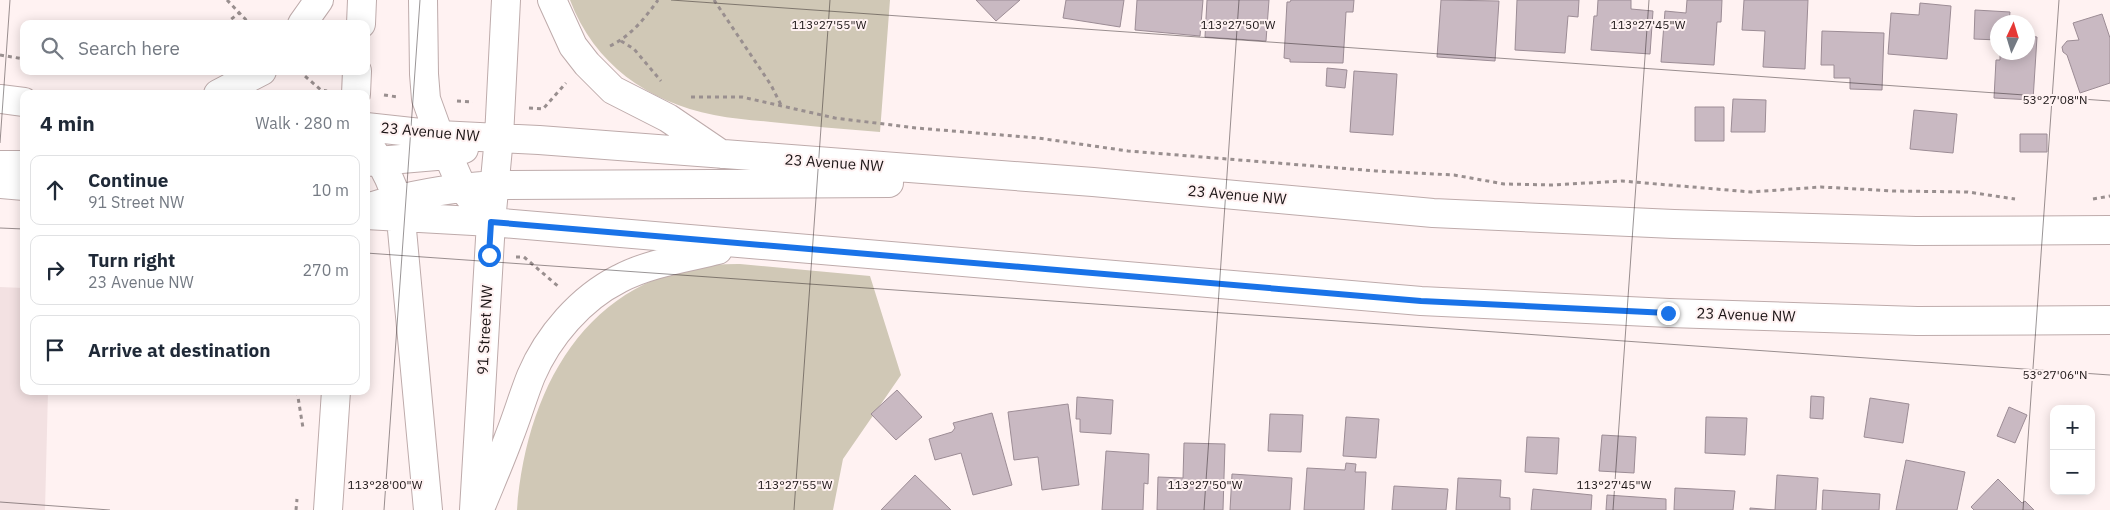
<!DOCTYPE html>
<meta charset="utf-8">
<style>
body{margin:0;font-family:"IBM Plex Sans",sans-serif;background:#f6f6f7;color:#1f2937}
.controls{position:absolute;right:15px;bottom:15px;display:grid;overflow:hidden;border-radius:10px;box-shadow:0 2px 12px #0003}
.controls button{width:45px;height:45px;display:grid;place-items:center;padding:0;border:0;border-bottom:1px solid #e0e1e3;background:#fff;color:#1f2937;font:25px sans-serif}
.compass{position:absolute;left:1990px;top:15px;width:45px;height:45px;border-radius:50%;background:#fff;box-shadow:0 2px 12px #0003;rotate:4deg}
.stop{position:absolute;width:15px;height:15px;margin:-11px;border:4px solid #1a73e8;border-radius:50%;background:#fff}
.stop.end{background:#1a73e8;border-color:#fff;box-shadow:0 1px 5px #0008}
.list{margin:0;padding:0;list-style:none}
h2{display:flex;justify-content:space-between;align-items:center;height:65px;margin:0;padding:0 20px;font-size:21px}
h2 small{font-size:16px;font-weight:400;color:#747a83}
.list li{display:grid;grid-template-columns:32px 1fr auto;gap:15px;align-items:center;box-sizing:border-box;height:70px;margin:0 10px 10px;padding:0 10px;border:1px solid #e0e1e3;border-radius:10px}
.list b{display:block;font-size:19px;white-space:nowrap}
.list p{margin:0;font-size:16px;white-space:nowrap;color:#747a83}
.list em{font-size:16px;font-style:normal;color:#747a83}
.icon{flex:none;width:28px;height:28px;fill:none;stroke:currentColor;stroke-width:2;stroke-linecap:round;stroke-linejoin:round}
.map{position:relative;flex:none;width:2110px;height:510px;overflow:hidden}
.search{position:absolute;background:#fff;box-shadow:0 2px 12px #0003;left:20px;top:20px;width:350px;height:55px;display:flex;align-items:center;gap:12px;box-sizing:border-box;padding:0 18px;border-radius:10px;color:#747a83;font-size:19px}
.panel{position:absolute;background:#fff;box-shadow:0 2px 12px #0003;left:20px;top:90px;width:350px;height:305px;border-radius:10px}
.map>svg:first-child{display:block}
</style>
<div class="map">
<svg width="2110" height="510" viewBox="0 0 2110 510">
<rect width="100%" height="100%" fill="#fff2f2"/>
<path fill="#f3e1e2" d="M0,287L24,288V391H48L45,510H0Z"/>
<path fill="#d0c8b6" d="M570,0H890L880,132C844,129 807,126 771,122C752,120 733,119 714,115C648,102 594,64 570,0Z
M740,264L870,276L901,375L843,459L833,510H517C527,379 596,263 740,264Z"/>
<path fill="#c9b9c2" stroke="#9c8c95" d="M976,0H1020L996,21Z
M1066,0H1124L1120,27L1063,18Z
M1137,0H1203L1200,36L1135,30Z
M1207,0H1269L1266,41L1205,37Z
M1291,0H1354L1353,12H1346L1343,63L1290,62V59L1284,58L1287,2H1290Z
M1441,0L1499,1L1495,61L1437,57Z
M1517,0H1579L1578,17L1568,16L1565,53L1515,50Z
M1598,0H1631V9L1653,11L1650,54L1591,50L1594,16H1597Z
M1687,0H1722L1721,22H1717L1714,65L1661,62L1665,11L1686,13Z
M1744,0H1808L1805,69L1763,67L1765,31L1742,30Z
M1920,3L1951,6L1947,59L1888,54L1891,13L1919,15Z
M1975,10L2010,12L2009,22H1998V40L1974,39Z
M2102,14L2110,38V83L2080,93L2067,55L2063,52L2062,47L2067,41L2079,40L2073,23Z
M1822,31L1884,33L1882,90L1850,89V78H1834V65H1821Z
M2028,36L2037,37L2033,100L1994,98L1996,60H2000V52H2028Z
M1327,68L1347,70L1345,88L1326,86Z
M1354,71L1397,74L1393,135L1350,132Z
M1733,99L1766,100L1765,132H1731Z
M1695,107H1724V141H1695Z
M1914,110L1957,114L1953,153L1910,149Z
M2020,134H2047V152H2020Z
M897,390L922,417L896,440L871,414Z
M1811,396L1824,397L1823,419L1810,418Z
M1077,397L1113,400L1111,434L1080,432V419H1076Z
M1870,398L1909,404L1903,443L1864,437Z
M1068,404L1079,485L1042,490L1038,457L1014,460L1008,412Z
M2009,407L2027,415L2015,443L1997,436Z
M992,413L1012,485L973,495L961,453L935,460L929,439L952,432L955,428L953,423Z
M1270,414L1303,415L1301,452L1268,451Z
M1346,417L1379,419L1376,458L1343,456Z
M1706,417L1747,418L1745,455L1705,453Z
M1602,435L1636,437L1634,473L1599,471Z
M1527,437L1559,438L1557,474L1525,472Z
M1184,443L1225,444L1223,510H1157L1158,477L1183,478Z
M1106,451L1149,454L1148,484L1144,483L1143,510H1102Z
M1906,460L1965,472L1957,510H1896Z
M1346,463L1356,464L1355,472H1366L1364,510H1304L1307,468L1345,470Z
M1232,474L1292,478L1290,510H1230Z
M915,475L951,510H881Z
M1777,475L1818,478L1816,510H1750V508L1775,510Z
M1458,478L1501,480L1500,497L1510,498V510H1456Z
M1998,479L2022,503L2025,501L2034,510H1974L1971,507Z
M1394,486L1448,489L1446,510H1392Z
M1675,488L1735,491L1733,510H1674Z
M1533,489L1592,495L1591,510H1531Z
M1823,490L1880,494L1879,510H1822Z
M1607,495L1666,499V510H1606Z"/>
<g fill="none" stroke-linecap="round" stroke-linejoin="round">
<defs>
<path id="secondary" d="M423,0L424,74L426,99L439,135L462,187L472,200
M552,0L573,46L587,64L613,90L668,118L721,154
M302,24L319,0
M361,24L362,0
M218,94L262,71
M356,94L357,71
M0,99L24,102
M366,127L439,135L539,140L1093,182L1433,213L1674,224L1916,231L2110,230
M366,142C385,166 396,188 401,219L428,510
M366,162L448,155L464,149
M0,165H24
M0,184L24,186
M366,208C408,195 450,188 494,185L889,183
M366,215L491,222L1421,301L1669,313L1917,321L2110,320
M482,504C491,482 501,459 509,437C517,417 523,396 531,376C548,336 581,298 619,279C649,263 686,258 718,250
M328,510L336,391
M474,510L491,222L499,137L506,0"/>
</defs>
<use href="#secondary" stroke="#beabab" stroke-width="30"/>
<path stroke="#998f8f" stroke-width="3" stroke-dasharray="4 4" stroke-linecap="butt" d="M227,0L250,24
M714,0L771,85L781,105
M225,24L239,13
M621,41L634,49L661,81
M610,46C631,36 645,18 658,0
M0,55L24,59
M299,71L321,90L327,91
M384,95L398,97
M691,97H742L835,118L916,128L1038,138L1128,151L1376,171L1454,175L1504,184L1552,185L1622,181L1751,192L1821,187L1894,191L1968,192L2015,199
M457,101L473,102
M529,108L543,109L566,83
M2093,199L2110,196
M516,257H524L559,287
M297,391L303,428
M296,510L297,499"/>
<use href="#secondary" stroke="#fff" stroke-width="28"/>
</g>
<g fill="none" stroke-linecap="round" stroke-linejoin="round">
<path stroke="#1a73e8" stroke-width="6" d="M489,255L491,222L1421,301L1668,313"/>
</g>
<path fill="none" stroke="#1c1516" stroke-width="1" stroke-opacity="0.45" d="M671,0L2110,101M0,143L10,0M0,228L24,229M366,253L2110,375M0,502L110,510M384,510L420,0M794,510L830,0M1204,510L1239,0M1613,510L1649,0M2023,510L2059,0"/>
<g text-anchor="middle" stroke-width="4" stroke-linejoin="round" paint-order="stroke">
<g font-size="15" fill="#1c1516" stroke="#fff2f2">
<text transform="translate(430 132) rotate(5)" y="5">23 Avenue NW</text>
<text transform="translate(834 163) rotate(4)" y="5">23 Avenue NW</text>
<text transform="translate(1237 195) rotate(5)" y="5">23 Avenue NW</text>
<text transform="translate(1746 315) rotate(2)" y="5">23 Avenue NW</text>
<text transform="translate(485 330) rotate(-87)" y="5">91 Street NW</text>
</g>
</g>
<g font-size="12" text-anchor="middle" fill="#1c1516" stroke="#fff2f2" stroke-width="4" stroke-linejoin="round" paint-order="stroke">
<text x="829" y="29">113°27'55"W</text>
<text x="1238" y="29">113°27'50"W</text>
<text x="1648" y="29">113°27'45"W</text>
<text x="2055" y="104">53°27'08"N</text>
<text x="2055" y="379">53°27'06"N</text>
<text x="385" y="489">113°28'00"W</text>
<text x="795" y="489">113°27'55"W</text>
<text x="1205" y="489">113°27'50"W</text>
<text x="1614" y="489">113°27'45"W</text>
</g>
</svg>
<div class="controls">
<button>+</button>
<button>−</button>
</div>
<svg class="compass" viewBox="-18 -18 36 36"><path d="M0-13l5 13h-10z" fill="#e53935"/><path d="M0 13l5-13h-10z" fill="#747a83"/></svg>
<div class="stop" style="left:489px;top:255px"></div>
<div class="stop end" style="left:1668px;top:313px"></div>
<div class="search"><svg class="icon" aria-label="search" viewBox="0 0 24 24"><circle cx="10" cy="10" r="6"/><path d="M15 15l6 6"/></svg>Search here</div>
<section class="panel">
<h2>4 min<small>Walk · 280 m</small></h2>
<ul class="list">
<li><svg class="icon" aria-label="ahead" viewBox="0 0 24 24"><path d="M12 20V5M6 11l6-6 6 6"/></svg><div><b>Continue</b><p>91 Street NW</p></div><em>10 m</em></li>
<li><svg class="icon" aria-label="right" viewBox="0 0 24 24"><path d="M7 20v-9h11M14 6l5 5-5 5"/></svg><div><b>Turn right</b><p>23 Avenue NW</p></div><em>270 m</em></li>
<li><svg class="icon" aria-label="arrive" viewBox="0 0 24 24"><path d="M6 21V4h12l-3 4 3 4H6"/></svg><div><b>Arrive at destination</b></div></li>
</ul>
</section>
</div>
